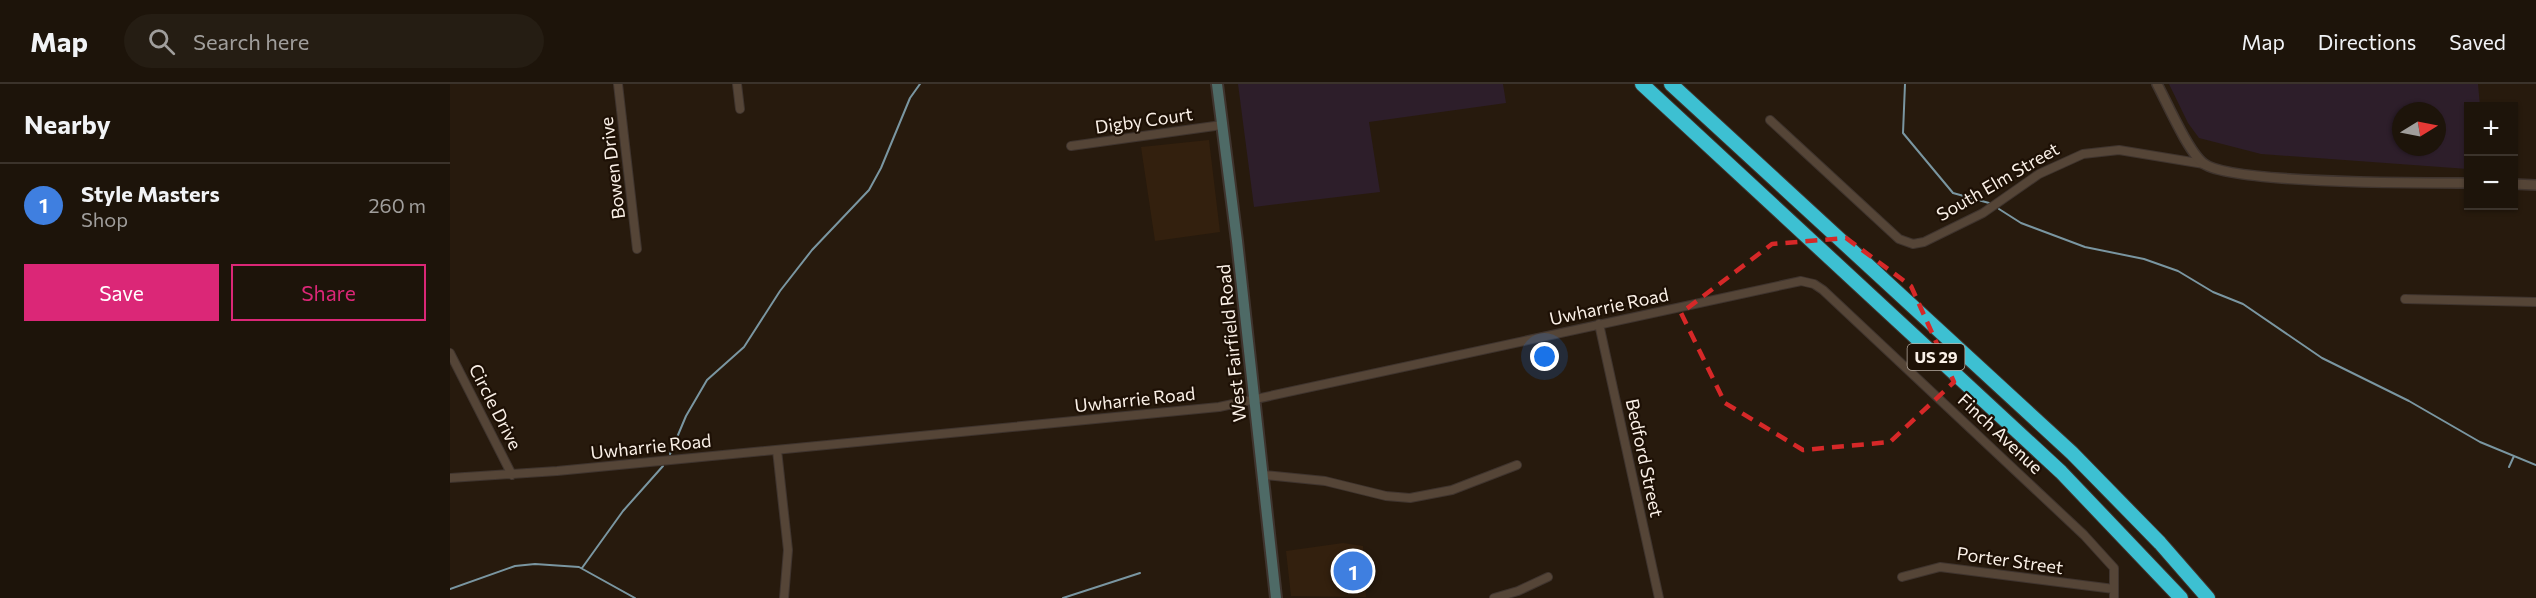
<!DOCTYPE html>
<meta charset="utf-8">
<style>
body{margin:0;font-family:Commissioner,sans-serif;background:#251d13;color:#f1f3f6}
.controls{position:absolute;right:18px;top:18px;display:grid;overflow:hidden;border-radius:0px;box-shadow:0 2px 4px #0004}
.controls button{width:54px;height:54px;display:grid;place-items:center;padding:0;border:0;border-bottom:2px solid #3b332b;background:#1d140a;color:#f1f3f6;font:30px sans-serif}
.compass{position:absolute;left:1942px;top:18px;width:54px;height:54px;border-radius:50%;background:#1d140a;box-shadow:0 2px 4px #0004;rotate:80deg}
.you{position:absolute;left:1095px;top:273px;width:21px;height:21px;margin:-15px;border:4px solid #fff;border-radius:50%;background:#1a73e8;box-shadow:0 0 0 9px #1a73e833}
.badge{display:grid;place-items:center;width:39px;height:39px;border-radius:50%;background:#db2777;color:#fff;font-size:20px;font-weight:700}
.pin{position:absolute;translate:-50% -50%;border:3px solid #fff;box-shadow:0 2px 6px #0006}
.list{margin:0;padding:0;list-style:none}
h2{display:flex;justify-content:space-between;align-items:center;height:78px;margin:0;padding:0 24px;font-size:26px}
h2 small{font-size:20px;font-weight:400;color:#a09e9c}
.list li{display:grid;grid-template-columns:39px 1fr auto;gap:18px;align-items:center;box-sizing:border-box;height:84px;padding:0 24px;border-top:2px solid #3b332b}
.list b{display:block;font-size:22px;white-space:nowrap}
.list p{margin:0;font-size:20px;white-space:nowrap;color:#a09e9c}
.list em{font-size:20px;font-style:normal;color:#a09e9c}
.actions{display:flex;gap:12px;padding:18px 24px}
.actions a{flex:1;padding:14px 0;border:2px solid #db2777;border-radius:0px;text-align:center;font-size:21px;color:#db2777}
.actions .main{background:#db2777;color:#fff}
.icon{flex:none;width:33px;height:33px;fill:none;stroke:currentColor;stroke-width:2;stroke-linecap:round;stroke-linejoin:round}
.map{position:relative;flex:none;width:2086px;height:514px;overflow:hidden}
header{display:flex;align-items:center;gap:36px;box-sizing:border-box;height:84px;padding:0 30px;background:#1d140a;border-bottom:2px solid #3b332b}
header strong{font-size:28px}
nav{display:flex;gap:33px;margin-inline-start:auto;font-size:21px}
.search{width:420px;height:54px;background:#251d13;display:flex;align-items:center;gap:15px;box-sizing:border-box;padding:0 21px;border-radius:33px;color:#a09e9c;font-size:22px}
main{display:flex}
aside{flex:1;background:#1d140a}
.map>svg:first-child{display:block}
</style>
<header>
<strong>Map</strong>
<div class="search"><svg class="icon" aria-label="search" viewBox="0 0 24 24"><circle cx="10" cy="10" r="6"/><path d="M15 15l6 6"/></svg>Search here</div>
<nav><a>Map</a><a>Directions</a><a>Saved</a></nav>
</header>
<main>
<aside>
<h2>Nearby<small></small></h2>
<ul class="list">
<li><span class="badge" style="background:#3f7fe0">1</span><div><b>Style Masters</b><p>Shop</p></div><em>260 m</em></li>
</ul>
<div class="actions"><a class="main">Save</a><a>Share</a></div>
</aside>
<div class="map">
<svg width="2086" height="514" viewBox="0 0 2086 514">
<rect width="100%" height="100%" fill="#271a0d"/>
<path fill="#33200e" d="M759,56L770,148L705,157L691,63Z
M893,459L913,462L916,513L841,512L836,467Z"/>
<path fill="#2d1e2a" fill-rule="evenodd" d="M788,0H1053L1056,19L919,38L930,108L804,123Z
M1719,0H2028L2030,22H2018V85L1811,70L1749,54L1738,39ZM1951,27H1987V63H1951Z"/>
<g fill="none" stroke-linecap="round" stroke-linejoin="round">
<path stroke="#7a96a1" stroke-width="2" d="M1455,0L1453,49L1503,109L1539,119
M1549,125L1571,139L1635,163L1694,175L1728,187L1763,208L1793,220L1872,274L1959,317L2030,358L2086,381
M220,370L236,332L257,296L294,263L330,207L362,166L419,106L431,84L460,14L470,0
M2059,383L2064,372
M132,484L173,427L213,382
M0,505L65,482L85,480L129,483L185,514
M613,514L690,489"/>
<defs>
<path id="minor" d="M168,0L187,165
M287,0L290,25
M1320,36L1449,155L1463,160L1474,158L1533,129L1589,90L1633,70L1669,66L1754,80
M621,62L772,41
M1955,215L2086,218
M1149,240L1209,514
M0,269L62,391
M327,366L338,466L334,514
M814,391L875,397L936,412L960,414L1002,406L1067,381
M0,394L107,387L769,323L1351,197L1364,200L1373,206L1634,451L1664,484V514
M1452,493L1490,483L1664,505
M1044,514L1068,507L1098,493"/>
<path id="tertiary" d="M1707,0C1717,19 1738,67 1753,79C1778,100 1976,99 2018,99
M2064,100L2086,101"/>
<path id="secondary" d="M767,0L787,157L826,514"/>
<path id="motorway" d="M1192,0L1611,388L1731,514
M1221,0L1622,369L1710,459L1758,514"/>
</defs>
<use href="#minor" stroke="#3f342e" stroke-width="10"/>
<use href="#tertiary" stroke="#3f342e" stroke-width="12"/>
<use href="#secondary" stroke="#3f342e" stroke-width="14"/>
<use href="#motorway" stroke="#3f342e" stroke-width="16"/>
<use href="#minor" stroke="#554537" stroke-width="8"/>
<use href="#tertiary" stroke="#554537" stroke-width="9"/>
<use href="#secondary" stroke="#4e6a66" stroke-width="10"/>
<use href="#motorway" stroke="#3dc0d2" stroke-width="14"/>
</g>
<path fill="none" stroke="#d62828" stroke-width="4.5" stroke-dasharray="12 8" stroke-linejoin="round" d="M1396,154L1461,202L1504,298L1440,358L1353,366L1275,319L1231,229L1322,160Z"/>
<g text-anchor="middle" stroke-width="4.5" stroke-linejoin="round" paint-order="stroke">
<rect fill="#1d1005" stroke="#b8ada3" stroke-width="1.5" x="1457.5" y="260" width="57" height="26" rx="4.5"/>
<g font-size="16" font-weight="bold" fill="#faf0e7">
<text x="1486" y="279">US 29</text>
</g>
<g font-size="18" fill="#faf0e7" stroke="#1d1005">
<text transform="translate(694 37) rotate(-8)" y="6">Digby Court</text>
<text transform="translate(163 84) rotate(-97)" y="6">Bowen Drive</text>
<text transform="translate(1548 98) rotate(-30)" y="6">South Elm Street</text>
<text transform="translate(1159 223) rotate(-12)" y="6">Uwharrie Road</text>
<text transform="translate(782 259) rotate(-96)" y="6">West Fairfield Road</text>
<text transform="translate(685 316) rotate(-6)" y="6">Uwharrie Road</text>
<text transform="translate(45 323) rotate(63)" y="6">Circle Drive</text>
<text transform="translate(1550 350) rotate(43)" y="6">Finch Avenue</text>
<text transform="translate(201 363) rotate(-6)" y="6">Uwharrie Road</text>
<text transform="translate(1194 374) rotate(78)" y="6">Bedford Street</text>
<text transform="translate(1560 477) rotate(8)" y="6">Porter Street</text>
</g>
</g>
</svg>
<div class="controls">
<button>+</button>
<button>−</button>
</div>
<svg class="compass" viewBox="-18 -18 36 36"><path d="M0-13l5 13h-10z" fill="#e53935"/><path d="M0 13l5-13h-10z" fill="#a09e9c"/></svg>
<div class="you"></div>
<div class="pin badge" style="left:903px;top:487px;background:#3f7fe0">1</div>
</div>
</main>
